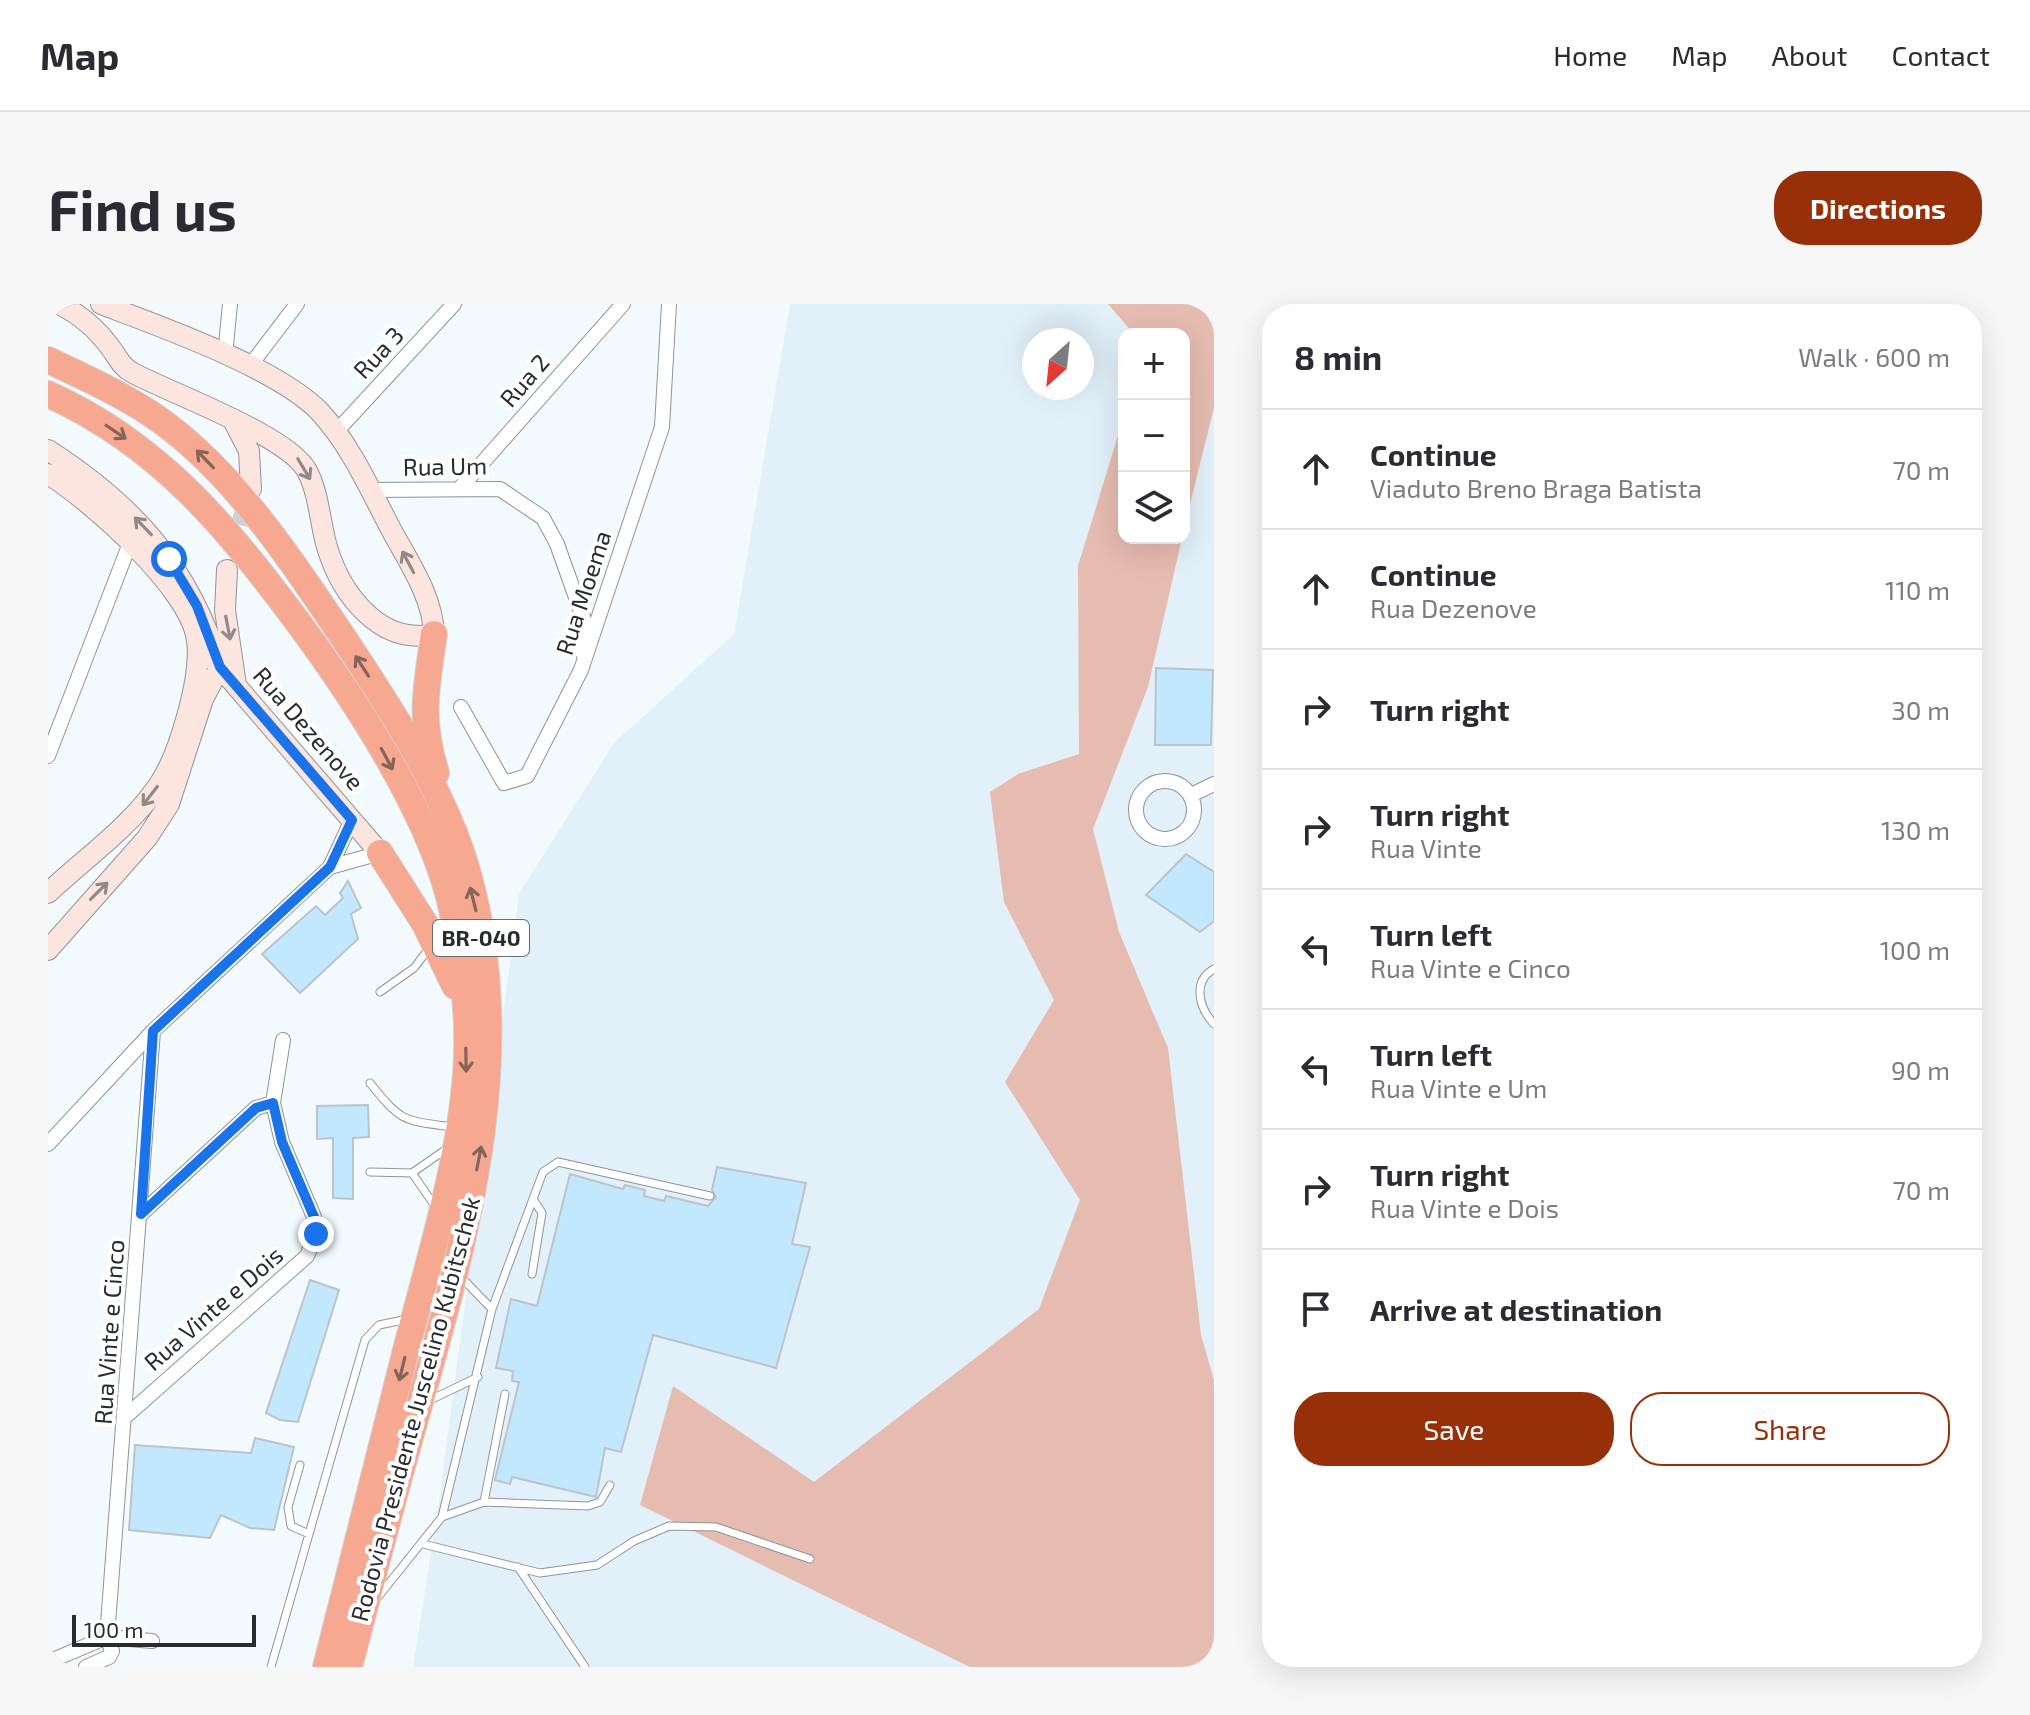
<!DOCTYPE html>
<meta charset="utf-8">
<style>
body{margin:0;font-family:"Exo 2",sans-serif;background:#f7f7f7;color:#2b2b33}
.controls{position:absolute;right:24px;top:24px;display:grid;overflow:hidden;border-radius:16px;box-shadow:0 8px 32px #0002}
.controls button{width:72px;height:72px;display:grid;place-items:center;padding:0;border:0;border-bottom:2px solid #e1e1e2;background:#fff;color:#2b2b33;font:40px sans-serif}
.compass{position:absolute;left:974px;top:24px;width:72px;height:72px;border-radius:50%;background:#fff;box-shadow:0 8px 32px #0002;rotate:207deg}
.scale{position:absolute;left:24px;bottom:20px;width:184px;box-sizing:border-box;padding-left:8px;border:4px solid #292c2d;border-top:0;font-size:22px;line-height:28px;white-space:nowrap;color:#292c2d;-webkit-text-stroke:6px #fff;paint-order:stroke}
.stop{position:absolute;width:24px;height:24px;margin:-18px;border:6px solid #1a73e8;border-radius:50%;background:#fff}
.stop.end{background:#1a73e8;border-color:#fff;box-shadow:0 2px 8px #0008}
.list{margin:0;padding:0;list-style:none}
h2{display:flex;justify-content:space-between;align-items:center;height:104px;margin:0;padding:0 32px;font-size:34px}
h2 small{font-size:26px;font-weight:400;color:#7c7c81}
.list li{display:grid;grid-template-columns:52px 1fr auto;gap:24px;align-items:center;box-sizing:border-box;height:120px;padding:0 32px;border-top:2px solid #e1e1e2}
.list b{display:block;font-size:30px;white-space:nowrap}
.list p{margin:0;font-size:26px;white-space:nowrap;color:#7c7c81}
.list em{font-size:26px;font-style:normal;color:#7c7c81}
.actions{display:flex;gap:16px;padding:24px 32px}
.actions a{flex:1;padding:18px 0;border:2px solid #973009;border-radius:32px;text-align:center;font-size:28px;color:#973009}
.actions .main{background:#973009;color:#fff}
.icon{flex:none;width:44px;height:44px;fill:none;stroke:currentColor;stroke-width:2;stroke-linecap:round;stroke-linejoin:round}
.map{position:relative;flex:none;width:1166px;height:1363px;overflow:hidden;border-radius:32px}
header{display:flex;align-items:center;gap:48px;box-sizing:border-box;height:112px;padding:0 40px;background:#fff;border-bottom:2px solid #e1e1e2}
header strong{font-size:38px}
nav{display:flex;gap:44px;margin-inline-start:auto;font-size:28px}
.intro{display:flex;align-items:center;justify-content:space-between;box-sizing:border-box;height:192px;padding:0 48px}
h1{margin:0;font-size:56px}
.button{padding:20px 36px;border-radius:32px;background:#973009;color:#fff;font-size:28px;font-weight:700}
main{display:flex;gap:48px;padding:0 48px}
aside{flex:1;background:#fff;border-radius:32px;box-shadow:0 8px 32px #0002}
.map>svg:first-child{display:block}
</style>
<header>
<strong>Map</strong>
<nav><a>Home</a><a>Map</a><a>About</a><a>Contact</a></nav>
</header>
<div class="intro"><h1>Find us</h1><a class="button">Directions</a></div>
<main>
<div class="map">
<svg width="1166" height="1363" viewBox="0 0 1166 1363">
<rect width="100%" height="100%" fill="#f3fafe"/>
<path fill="#e2f0f9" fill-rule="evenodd" d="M742,0H1166V1363H365L391,1197L471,590L566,439L686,330ZM1076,30H1136V234H1076ZM986,36H1034V84H986Z"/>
<path fill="#e5bcaf" d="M1060,0H1166V104L1136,224V30H1086Z
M1076,112V234H1134L1100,383L1045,525L1071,628L1120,744L1153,1031L1166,1076V1363H922L592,1201L625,1082L766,1178L991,1005L1032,896L957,778L1006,696L956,598L942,488L970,470L1031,450L1030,262Z"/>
<path fill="#c1e8fe" stroke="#bdc3c6" stroke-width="2" d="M1108,364L1165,366L1163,441H1107Z
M1138,550L1166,568V617L1152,628L1098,591Z
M300,577L313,604L303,610L310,635L252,689L214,650L268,602L277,611L295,594L292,589Z
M320,801L321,833L305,834V895L285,894V834L269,835V802Z
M669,863L758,879L744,940L762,943L728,1064L605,1031L573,1148L557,1144L548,1193L464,1173L462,1180L447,1176L471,1078L464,1077L465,1067L448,1064L463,995L489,1002L522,870L575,885L577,881L597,886L596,892L616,897L618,892L660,902L668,893L664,886Z
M262,976L291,986L250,1118L232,1116L218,1109Z
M207,1134L246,1143L226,1226L202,1224L173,1211L162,1234L81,1226L87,1141L203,1149Z"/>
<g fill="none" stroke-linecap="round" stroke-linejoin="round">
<path stroke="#cbd1d4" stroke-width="20" stroke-dasharray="20 10" stroke-linecap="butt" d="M185,250L202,188"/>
<defs>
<path id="service" d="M1166,665C1144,677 1151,704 1166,720
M332,688L366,664L382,643
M322,779C354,819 355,816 404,823
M322,868L364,869L387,902
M364,869L400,844
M484,970L494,909L485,895
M412,972L444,1005
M380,1097L430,1073
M252,1161L240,1203L243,1222L261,1230L317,1036L331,1021L360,1015
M436,1198L540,1202L552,1198L562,1181
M394,1213L436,1198L457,1090
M375,1240L492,1269L549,1261L586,1237L621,1222L668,1223L762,1255
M470,1263L537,1363
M330,1293L394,1213L444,1005L495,868L510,858L662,892
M223,1363L261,1230"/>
<path id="minor" d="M177,51L182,0
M201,63L249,0
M288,128L406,0
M413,183L575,0
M322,186L452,185L495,214L509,240L536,316L534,348
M413,403L456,479L479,472L533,366L614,123L621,0
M0,452L82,239
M1088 506a29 29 0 1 1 58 0a29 29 0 1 1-58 0Z
M1143,491L1166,480
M282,563L304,516
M0,840L105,727L282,563L332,549
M93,910L208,804L225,799
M77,1113L259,952L268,930L266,913L234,838L225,799L235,736
M0,1358L59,1333L104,1337
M38,1363L61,1353L64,1347L59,1333L105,727"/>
<path id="secondary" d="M11,0C31,10 48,24 62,43C70,53 73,63 85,69C125,90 241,132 259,167C271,189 272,219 279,243C293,290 332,342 386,330C385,294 362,260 345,229C323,188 304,143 272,108C230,64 111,22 53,0
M186,118L201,147L203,185
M0,146C87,202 141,263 172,363
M0,170C43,197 142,284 149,336C154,373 131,452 110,482C82,523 36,555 0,589
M179,266L177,306L188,381
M165,355L332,549
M0,646L99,534L121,500L155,395L172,363"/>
<path id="motorway" d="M0,56C34,72 69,88 100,108C180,160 238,249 291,327C337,396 387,471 414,550C474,734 421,923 371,1102C346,1188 324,1276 301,1363
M0,90C111,140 178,222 249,317C307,395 386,515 405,610C415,660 422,719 418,769C411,863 381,955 358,1046C331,1152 305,1257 278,1363
M386,330C378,387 371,412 388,469
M332,549L377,620L407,682"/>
</defs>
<use href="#service" stroke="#8e9498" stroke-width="9"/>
<use href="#minor" stroke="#8e9498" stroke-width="16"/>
<use href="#secondary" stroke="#8e9498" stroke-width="22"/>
<use href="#motorway" stroke="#d4d5d5" stroke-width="28"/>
<use href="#service" stroke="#fff" stroke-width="7"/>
<use href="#minor" stroke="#fff" stroke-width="14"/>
<use href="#secondary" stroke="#fce5de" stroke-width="20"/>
<use href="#motorway" stroke="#f6a890" stroke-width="26"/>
</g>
<defs><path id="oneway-shaft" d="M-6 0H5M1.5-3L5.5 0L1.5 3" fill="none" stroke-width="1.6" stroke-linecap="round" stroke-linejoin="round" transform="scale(2)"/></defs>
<g stroke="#85645a">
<use href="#oneway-shaft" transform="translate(68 128) rotate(34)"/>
<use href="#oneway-shaft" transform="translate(157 155) rotate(-134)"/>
<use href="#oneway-shaft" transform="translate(314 362) rotate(-123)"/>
<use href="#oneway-shaft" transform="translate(339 455) rotate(62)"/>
<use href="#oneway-shaft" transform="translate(425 595) rotate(-104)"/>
<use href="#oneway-shaft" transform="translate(418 756) rotate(89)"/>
<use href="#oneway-shaft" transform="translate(431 854) rotate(-79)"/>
<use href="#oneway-shaft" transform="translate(354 1065) rotate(104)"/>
</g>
<g stroke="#928886">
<use href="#oneway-shaft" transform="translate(256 165) rotate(59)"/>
<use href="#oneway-shaft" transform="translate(95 222) rotate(-134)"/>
<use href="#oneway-shaft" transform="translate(360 258) rotate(-118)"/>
<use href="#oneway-shaft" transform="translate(180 324) rotate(79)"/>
<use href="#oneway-shaft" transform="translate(102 492) rotate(128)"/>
<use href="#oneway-shaft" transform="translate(51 587) rotate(-45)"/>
</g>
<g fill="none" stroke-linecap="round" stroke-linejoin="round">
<path stroke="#1a73e8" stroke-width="10" d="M121,255L149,302L172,363L304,516L282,563L105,727L93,910L208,804L225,799L234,838L266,913L268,930"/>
</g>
<g text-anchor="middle" stroke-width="8" stroke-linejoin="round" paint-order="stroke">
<rect fill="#fff" stroke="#696b6c" stroke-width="2" x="385" y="616" width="96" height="36" rx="6"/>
<g font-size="22" font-weight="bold" fill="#292c2d">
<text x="433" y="642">BR-040</text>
</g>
<g font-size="24" fill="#292c2d" stroke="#fff">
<text transform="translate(331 49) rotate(-47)" y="8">Rua 3</text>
<text transform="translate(477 77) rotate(-49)" y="8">Rua 2</text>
<text transform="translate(397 163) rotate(-1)" y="8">Rua Um</text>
<text transform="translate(536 289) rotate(-72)" y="8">Rua Moema</text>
<text transform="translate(260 425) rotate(49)" y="8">Rua Dezenove</text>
<text transform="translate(166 1005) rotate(-41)" y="8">Rua Vinte e Dois</text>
<text transform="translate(62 1028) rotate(-86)" y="8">Rua Vinte e Cinco</text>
<text transform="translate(368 1105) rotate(-75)" y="8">Rodovia Presidente Juscelino Kubitschek</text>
</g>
</g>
</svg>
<div class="controls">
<button>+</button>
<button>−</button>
<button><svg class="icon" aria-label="layers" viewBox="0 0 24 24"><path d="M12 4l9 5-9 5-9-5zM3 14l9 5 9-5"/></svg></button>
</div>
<svg class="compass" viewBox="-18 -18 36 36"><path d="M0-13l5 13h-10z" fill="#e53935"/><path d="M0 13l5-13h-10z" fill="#7c7c81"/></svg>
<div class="scale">100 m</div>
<div class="stop" style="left:121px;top:255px"></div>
<div class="stop end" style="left:268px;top:930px"></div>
</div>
<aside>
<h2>8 min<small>Walk · 600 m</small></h2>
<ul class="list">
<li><svg class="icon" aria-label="ahead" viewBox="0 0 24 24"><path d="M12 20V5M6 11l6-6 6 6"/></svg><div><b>Continue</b><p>Viaduto Breno Braga Batista</p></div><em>70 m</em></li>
<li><svg class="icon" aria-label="ahead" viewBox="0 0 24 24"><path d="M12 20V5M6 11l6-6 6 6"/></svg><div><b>Continue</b><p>Rua Dezenove</p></div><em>110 m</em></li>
<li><svg class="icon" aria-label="right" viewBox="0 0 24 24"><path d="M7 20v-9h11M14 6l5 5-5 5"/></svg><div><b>Turn right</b></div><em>30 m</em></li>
<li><svg class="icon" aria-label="right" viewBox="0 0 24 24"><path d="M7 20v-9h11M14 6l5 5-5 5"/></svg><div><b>Turn right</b><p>Rua Vinte</p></div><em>130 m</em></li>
<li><svg class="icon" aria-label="left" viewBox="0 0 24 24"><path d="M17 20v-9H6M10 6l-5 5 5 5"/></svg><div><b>Turn left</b><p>Rua Vinte e Cinco</p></div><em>100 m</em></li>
<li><svg class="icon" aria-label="left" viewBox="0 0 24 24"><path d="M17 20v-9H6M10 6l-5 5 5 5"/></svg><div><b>Turn left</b><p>Rua Vinte e Um</p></div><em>90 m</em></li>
<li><svg class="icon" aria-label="right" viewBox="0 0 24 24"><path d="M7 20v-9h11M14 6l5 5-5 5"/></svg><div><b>Turn right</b><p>Rua Vinte e Dois</p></div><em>70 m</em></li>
<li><svg class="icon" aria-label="arrive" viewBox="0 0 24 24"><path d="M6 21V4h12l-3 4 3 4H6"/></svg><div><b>Arrive at destination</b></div></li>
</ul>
<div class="actions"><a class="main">Save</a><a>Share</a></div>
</aside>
</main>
